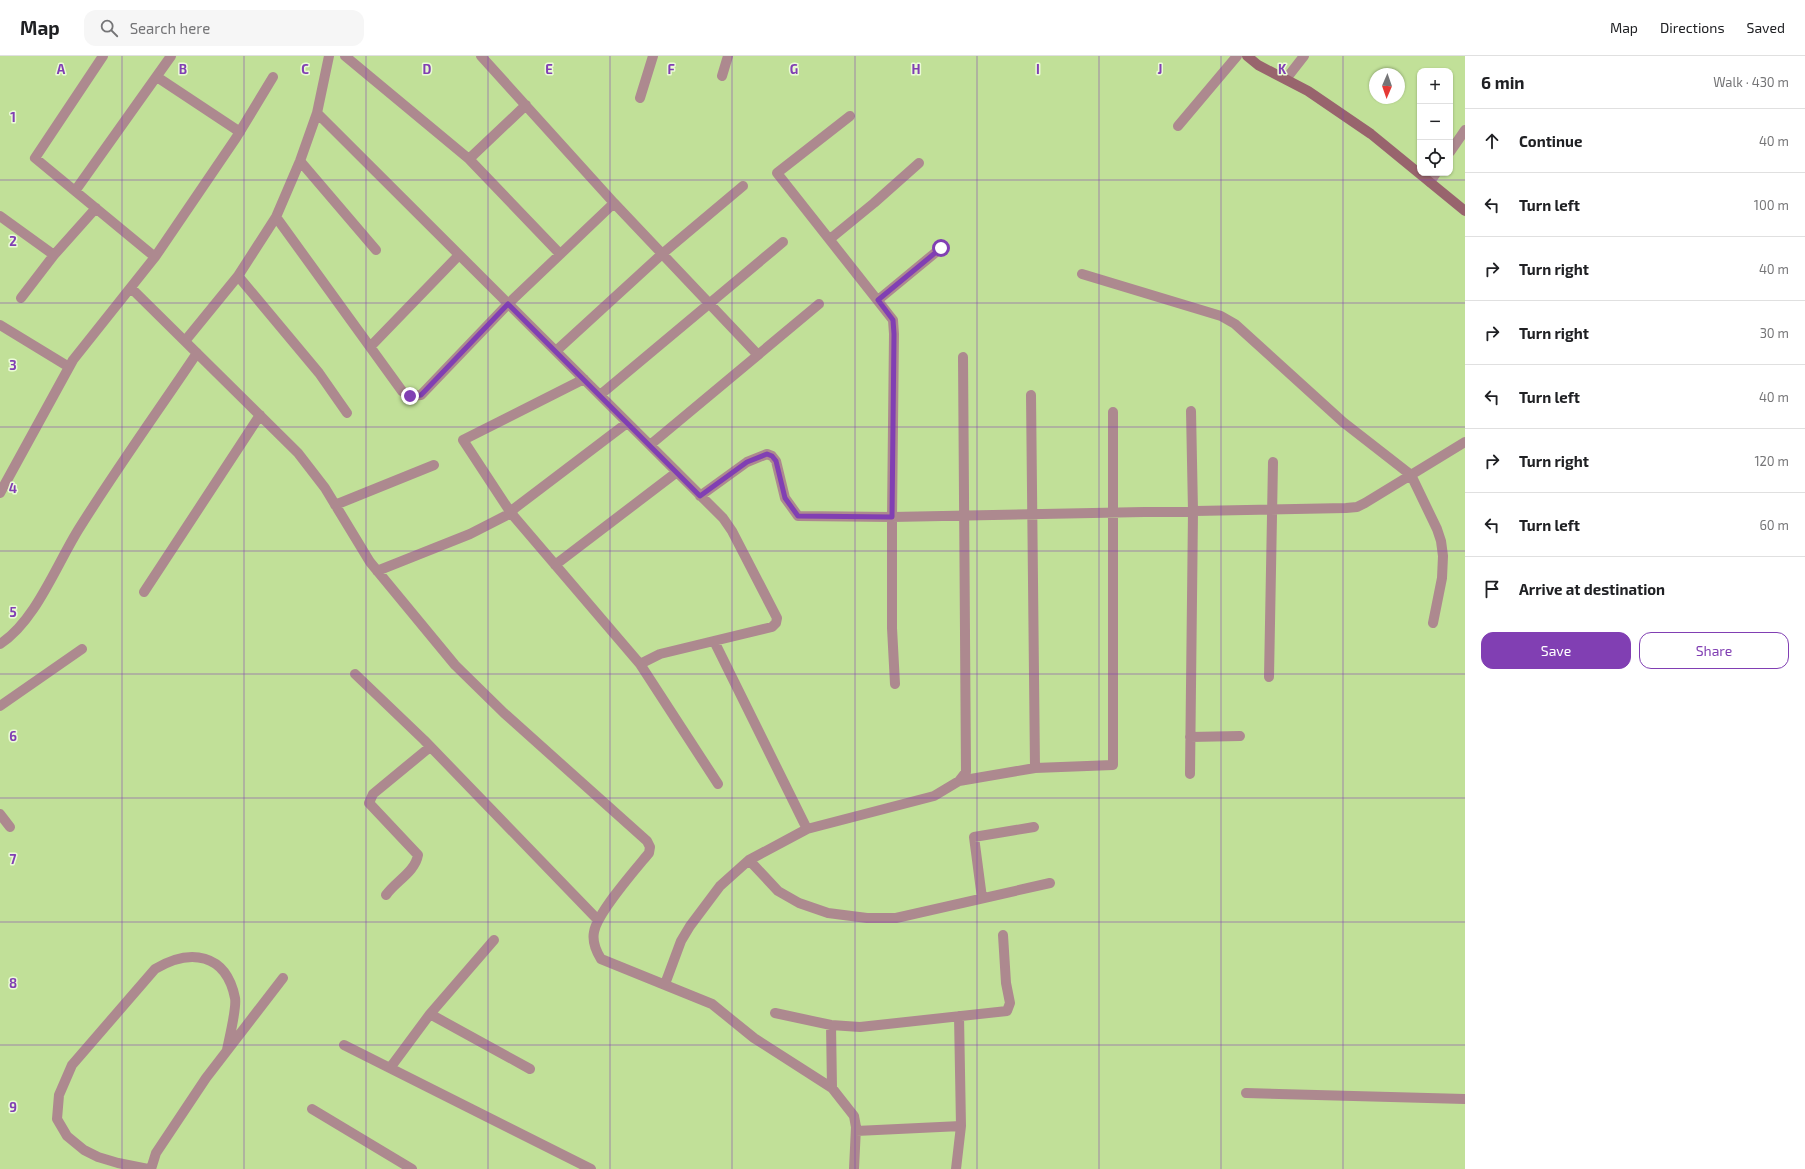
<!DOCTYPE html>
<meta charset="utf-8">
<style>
body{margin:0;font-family:"Exo 2",sans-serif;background:#f6f6f6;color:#202124}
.controls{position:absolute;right:12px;top:12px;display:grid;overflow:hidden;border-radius:8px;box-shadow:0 1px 3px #0004}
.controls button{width:36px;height:36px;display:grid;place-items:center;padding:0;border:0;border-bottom:1px solid #e0e0e0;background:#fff;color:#202124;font:20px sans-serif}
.compass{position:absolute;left:1369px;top:12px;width:36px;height:36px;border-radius:50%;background:#fff;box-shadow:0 1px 3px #0004;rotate:182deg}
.stop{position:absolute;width:12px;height:12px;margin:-9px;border:3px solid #813fb3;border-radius:50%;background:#fff}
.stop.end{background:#813fb3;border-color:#fff;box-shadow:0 1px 4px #0008}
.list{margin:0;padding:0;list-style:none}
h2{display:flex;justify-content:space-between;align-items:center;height:52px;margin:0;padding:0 16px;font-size:17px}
h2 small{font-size:13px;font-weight:400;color:#757577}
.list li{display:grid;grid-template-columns:26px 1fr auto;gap:12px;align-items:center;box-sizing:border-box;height:64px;padding:0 16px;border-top:1px solid #e0e0e0}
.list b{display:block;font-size:15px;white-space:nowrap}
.list em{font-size:13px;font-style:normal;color:#757577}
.actions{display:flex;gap:8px;padding:12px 16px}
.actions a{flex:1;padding:9px 0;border:1px solid #813fb3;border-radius:12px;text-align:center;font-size:14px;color:#813fb3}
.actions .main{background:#813fb3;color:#fff}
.icon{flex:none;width:22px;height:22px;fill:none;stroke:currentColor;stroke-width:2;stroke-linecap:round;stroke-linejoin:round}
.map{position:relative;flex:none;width:1465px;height:1113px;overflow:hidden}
header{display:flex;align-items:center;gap:24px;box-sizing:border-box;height:56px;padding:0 20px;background:#fff;border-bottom:1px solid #e0e0e0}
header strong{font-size:19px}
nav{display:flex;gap:22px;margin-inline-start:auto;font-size:14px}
.search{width:280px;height:36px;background:#f6f6f6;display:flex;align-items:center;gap:10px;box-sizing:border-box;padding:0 14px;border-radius:12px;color:#757577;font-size:15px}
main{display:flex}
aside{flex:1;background:#fff}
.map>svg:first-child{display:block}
</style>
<header>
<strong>Map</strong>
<div class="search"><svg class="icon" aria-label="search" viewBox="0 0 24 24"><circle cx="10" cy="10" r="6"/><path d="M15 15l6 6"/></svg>Search here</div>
<nav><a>Map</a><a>Directions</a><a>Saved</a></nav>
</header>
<main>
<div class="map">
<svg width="1465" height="1113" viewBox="0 0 1465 1113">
<rect width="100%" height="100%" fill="#c1e098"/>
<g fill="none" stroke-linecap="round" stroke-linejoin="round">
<path stroke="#ad898f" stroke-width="10" d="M103,0L35,102L155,201
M345,0L469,103L560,198
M481,0L614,147L758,299
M722,20L728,0
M157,21L240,76
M1286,23L1304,0
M640,42L653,0
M317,57L723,462L732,475L777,562L776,567L772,571L660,598L640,608
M850,60L777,117L893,264L894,278L892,461V572L895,628
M1178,70L1237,0
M1450,96L1465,74
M469,103L526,49
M300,105L376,194
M1430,126L1436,117
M75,135L171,0
M0,160L54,199
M276,161L402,335L410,340L421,339L508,248L614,147
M830,183L874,147L919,107
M1082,218L1221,260L1235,268L1343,366L1411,419L1437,473L1441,485L1443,500L1442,522L1433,567
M238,220L319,317L347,357
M131,232L298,397L325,432L370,506L455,609L504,657L647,785L650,791L649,797C635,814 597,857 594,876C592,886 596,895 601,903L712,948L754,982L832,1032L854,1060L856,1071L854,1113
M21,242L54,199L96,152
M878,244L941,192
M0,269L69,311
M185,285L238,220L276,161L300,105L317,57L329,0
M370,291L459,199
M556,295L662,198L743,130
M600,339L783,186
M1031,339L1035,712
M627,367L515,452L511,457L640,608L718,728
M650,389L819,248
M0,437L73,304L155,201L236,82L273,21
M700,440L747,406L767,398L772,400L776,405L785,442L798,460L892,461L1346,452L1357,451L1365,447L1465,386
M335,449L434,409
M555,509L677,416
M377,515L470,478L511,457L463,384L584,323
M144,536L260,359
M714,585L807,773
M0,588C36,565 57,507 80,471C117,412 158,355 197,297
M355,618L424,684L598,864
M1269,621L1273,406
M0,650L82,593
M1190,681L1240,680
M1190,718L1193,455L1191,355
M959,725L1035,712L1113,709V356
M0,758L10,771
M749,804L778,835L799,847L828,857L867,862H896L1050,827
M386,839C396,825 415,816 418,799L369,747L373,738L430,691
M982,842L974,781L1034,771
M665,928L681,885L690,870L720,830L749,804L807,773L934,740L959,725L966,716L963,301
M775,957L831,969L860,971L1007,955L1010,947L1006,927L1003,879
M430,958L530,1013
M831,969L832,1032
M344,989L591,1113
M390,1012L430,958L494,884
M1246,1037L1465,1043
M312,1053L412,1113
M856,1075L961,1070
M148,1113L118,1107L98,1101L84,1094L67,1080L57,1063L59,1039L72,1009L155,913C190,892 226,897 235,942C237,952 229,983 227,994
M151,1113L156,1097L206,1022L283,922
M956,1113L961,1070L959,960"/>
<path stroke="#98646d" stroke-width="10" d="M1247,0L1258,9L1308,35L1371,78L1465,155"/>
</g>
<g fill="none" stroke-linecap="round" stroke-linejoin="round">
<path stroke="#813fb3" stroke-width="5" d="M410,340L421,339L508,248L700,440L747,406L767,398L772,400L776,405L785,442L798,460L892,461L894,278L893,264L878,244L941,192"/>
</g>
<path fill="none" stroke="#813fb3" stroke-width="1" stroke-opacity="0.55" d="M122,0V1113M244,0V1113M366,0V1113M488,0V1113M610,0V1113M732,0V1113M855,0V1113M977,0V1113M1099,0V1113M1221,0V1113M1343,0V1113M0,124H1465M0,247H1465M0,371H1465M0,495H1465M0,618H1465M0,742H1465M0,866H1465M0,989H1465"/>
<g font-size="13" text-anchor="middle" font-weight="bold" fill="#813fb3" stroke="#ebfbd7" stroke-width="3" stroke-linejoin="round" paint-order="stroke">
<text x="61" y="18">A</text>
<text x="183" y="18">B</text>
<text x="305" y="18">C</text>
<text x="427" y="18">D</text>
<text x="549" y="18">E</text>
<text x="671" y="18">F</text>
<text x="794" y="18">G</text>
<text x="916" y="18">H</text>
<text x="1038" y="18">I</text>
<text x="1160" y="18">J</text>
<text x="1282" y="18">K</text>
<text x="13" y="66">1</text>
<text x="13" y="190">2</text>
<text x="13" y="314">3</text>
<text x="13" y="437">4</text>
<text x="13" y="561">5</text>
<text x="13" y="685">6</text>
<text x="13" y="808">7</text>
<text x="13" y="932">8</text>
<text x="13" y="1056">9</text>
</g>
</svg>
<div class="controls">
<button>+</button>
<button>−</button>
<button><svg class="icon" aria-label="locate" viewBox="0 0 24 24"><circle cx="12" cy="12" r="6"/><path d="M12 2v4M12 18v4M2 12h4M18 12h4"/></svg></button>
</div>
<svg class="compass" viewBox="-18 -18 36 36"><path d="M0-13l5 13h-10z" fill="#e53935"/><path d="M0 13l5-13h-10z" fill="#757577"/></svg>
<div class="stop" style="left:941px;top:192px"></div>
<div class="stop end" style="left:410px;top:340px"></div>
</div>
<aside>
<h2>6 min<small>Walk · 430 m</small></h2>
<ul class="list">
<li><svg class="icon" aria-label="ahead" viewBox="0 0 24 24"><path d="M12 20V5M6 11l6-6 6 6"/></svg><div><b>Continue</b></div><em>40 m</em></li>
<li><svg class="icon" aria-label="left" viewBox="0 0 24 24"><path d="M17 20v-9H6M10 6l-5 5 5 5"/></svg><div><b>Turn left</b></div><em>100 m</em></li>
<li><svg class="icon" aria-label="right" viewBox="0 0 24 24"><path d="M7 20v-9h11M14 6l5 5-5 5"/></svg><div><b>Turn right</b></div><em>40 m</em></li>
<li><svg class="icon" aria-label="right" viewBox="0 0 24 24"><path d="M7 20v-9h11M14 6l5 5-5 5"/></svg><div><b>Turn right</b></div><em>30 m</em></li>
<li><svg class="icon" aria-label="left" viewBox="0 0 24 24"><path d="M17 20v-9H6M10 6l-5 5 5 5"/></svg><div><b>Turn left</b></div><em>40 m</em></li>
<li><svg class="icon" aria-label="right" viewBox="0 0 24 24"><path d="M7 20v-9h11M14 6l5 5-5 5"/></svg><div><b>Turn right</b></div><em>120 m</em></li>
<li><svg class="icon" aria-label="left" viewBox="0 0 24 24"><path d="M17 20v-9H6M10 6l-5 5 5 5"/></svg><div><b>Turn left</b></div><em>60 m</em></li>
<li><svg class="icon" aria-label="arrive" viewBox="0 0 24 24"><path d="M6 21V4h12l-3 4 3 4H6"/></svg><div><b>Arrive at destination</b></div></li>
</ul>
<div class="actions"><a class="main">Save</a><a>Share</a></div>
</aside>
</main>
